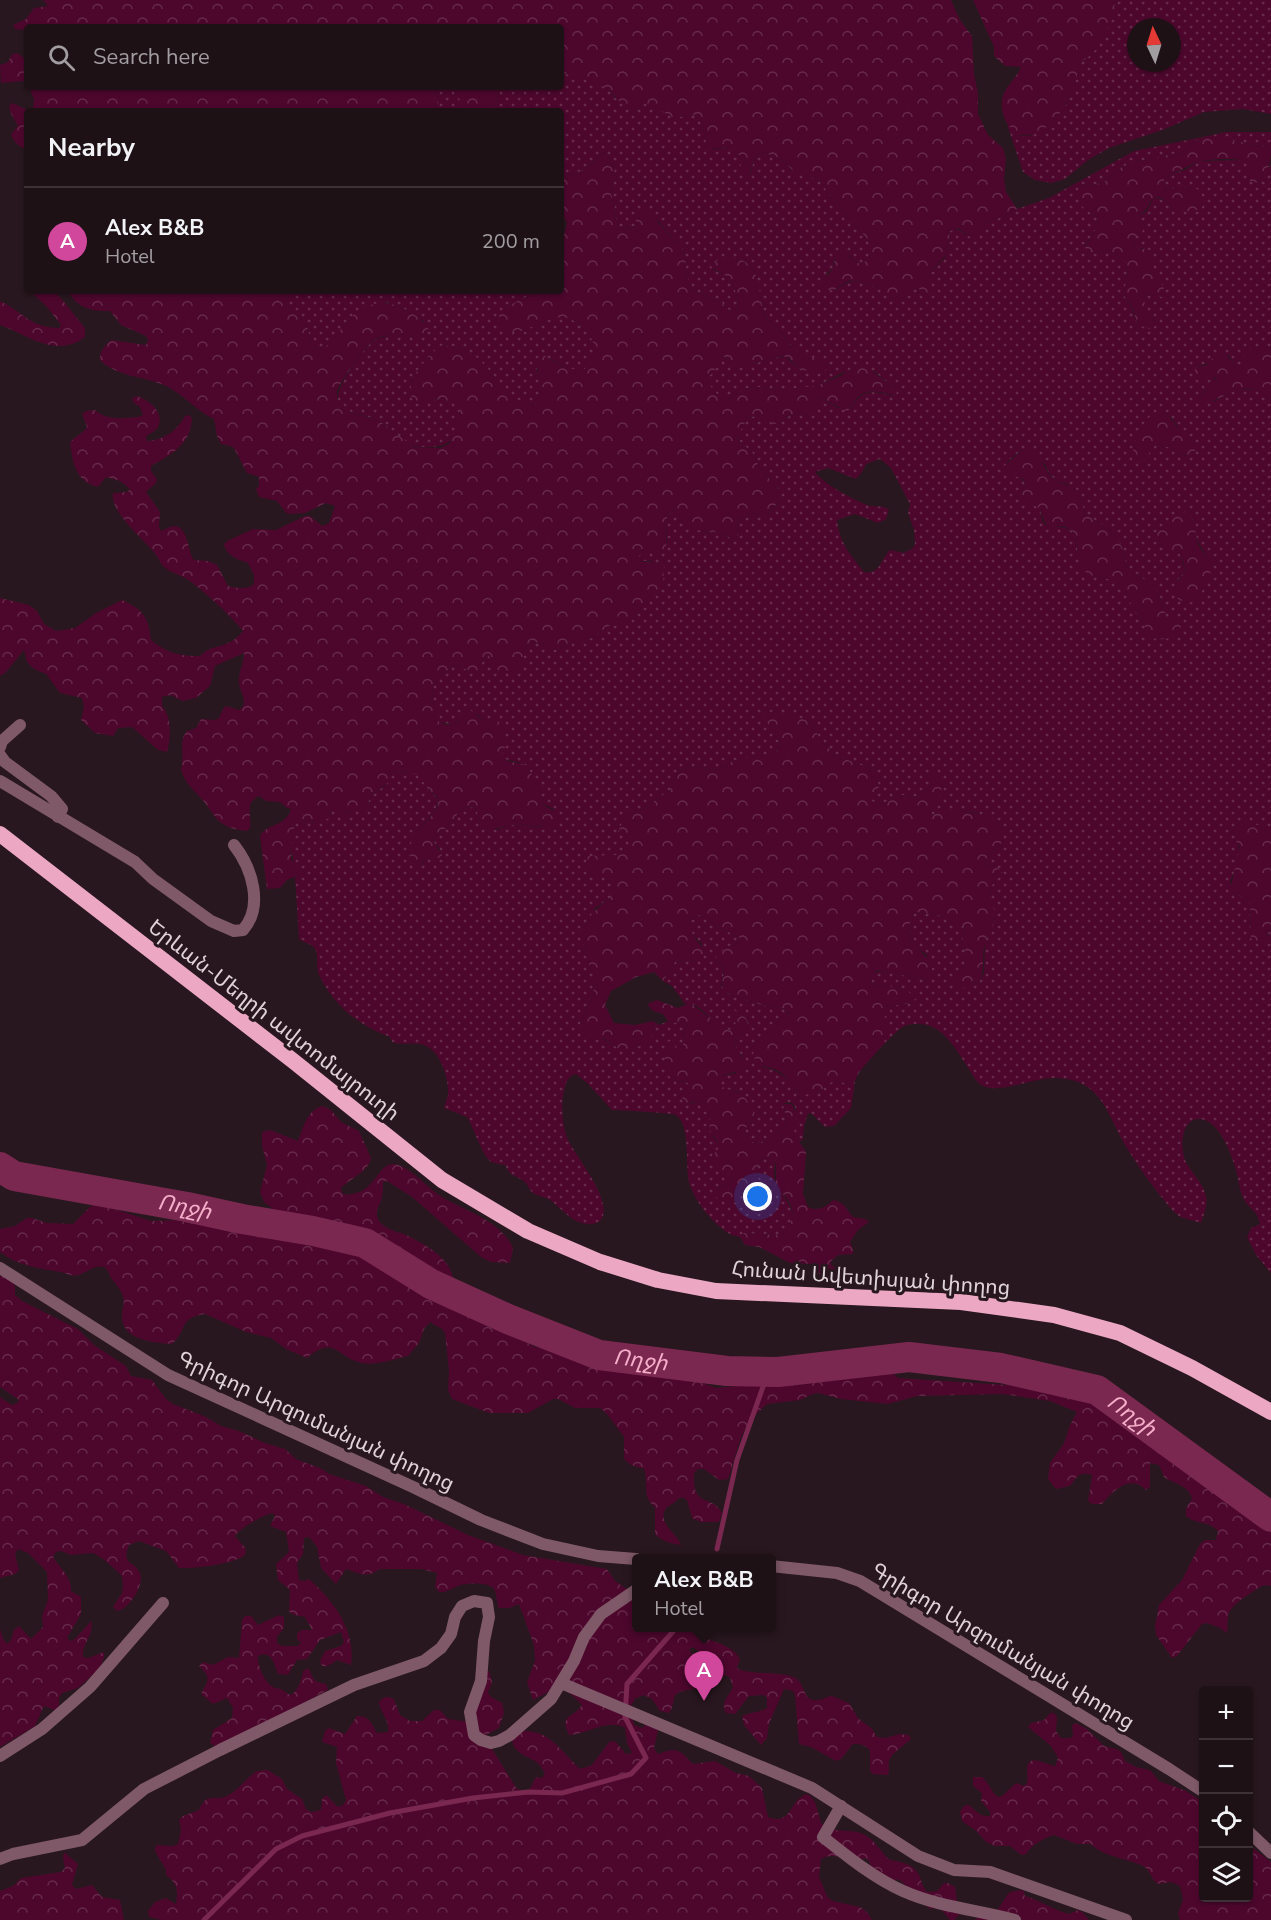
<!DOCTYPE html>
<meta charset="utf-8">
<style>
body{margin:0;font-family:"Nunito Sans","Noto Sans Armenian",sans-serif;background:#2b1f23;color:#f1f3f6}
.controls{position:absolute;right:18px;bottom:18px;display:grid;overflow:hidden;border-radius:6px;box-shadow:0 2px 4px #0004}
.controls button{width:54px;height:54px;display:grid;place-items:center;padding:0;border:0;border-bottom:2px solid #3c3135;background:#1e1116;color:#f1f3f6;font:30px sans-serif}
.compass{position:absolute;left:1127px;top:18px;width:54px;height:54px;border-radius:50%;background:#1e1116;box-shadow:0 2px 4px #0004;rotate:356deg}
.you{position:absolute;left:758px;top:1197px;width:21px;height:21px;margin:-15px;border:4px solid #fff;border-radius:50%;background:#1a73e8;box-shadow:0 0 0 9px #1a73e833}
.badge{display:grid;place-items:center;width:39px;height:39px;border-radius:50%;background:#fd8ebe;color:#fff;font-size:20px;font-weight:700}
.pin{position:absolute;translate:-50% -50px;filter:drop-shadow(0 2px 3px #0008)}
.pin::after{content:'';position:absolute;top:32px;width:21px;height:18px;background:inherit;clip-path:polygon(0 0,100% 0,50% 100%)}
.popup{position:absolute;left:632px;top:1554px;width:144px;height:78px;box-sizing:border-box;display:grid;place-content:center;border-radius:6px;background:#1e1116;filter:drop-shadow(0 2px 4px #0005);font-size:20px;white-space:nowrap;color:#a19da1}
.popup b{font-size:22px;color:#f1f3f6}
.popup::after{content:'';position:absolute;left:50%;top:100%;margin-left:-12px;border:12px solid transparent;border-top-color:#1e1116}
.list{margin:0;padding:0;list-style:none}
h2{display:flex;justify-content:space-between;align-items:center;height:78px;margin:0;padding:0 24px;font-size:26px}
h2 small{font-size:20px;font-weight:400;color:#a19da1}
.list li{display:grid;grid-template-columns:39px 1fr auto;gap:18px;align-items:center;box-sizing:border-box;height:108px;padding:0 24px;border-top:2px solid #3c3135}
.list b{display:block;font-size:22px;white-space:nowrap}
.list p{margin:0;font-size:20px;white-space:nowrap;color:#a19da1}
.list em{font-size:20px;font-style:normal;color:#a19da1}
.icon{flex:none;width:33px;height:33px;fill:none;stroke:currentColor;stroke-width:2;stroke-linecap:round;stroke-linejoin:round}
.map{position:relative;flex:none;width:1271px;height:1920px;overflow:hidden}
.search{position:absolute;background:#1e1116;box-shadow:0 2px 4px #0004;left:24px;top:24px;width:540px;height:66px;display:flex;align-items:center;gap:15px;box-sizing:border-box;padding:0 21px;border-radius:6px;color:#a19da1;font-size:22px}
.panel{position:absolute;background:#1e1116;box-shadow:0 2px 4px #0004;left:24px;top:108px;width:540px;height:186px;border-radius:6px}
.map>svg:first-child{display:block}
.grass{fill:url(#grass-dots);fill-rule:evenodd}
.forest{fill:url(#forest-crowns)}
.lines{fill:none;stroke-linecap:round;stroke-linejoin:round}
.stream{stroke:#7a2850;stroke-width:5}
.river{stroke:#7a2850;stroke-width:30}
.minor{stroke:#7f5968;stroke-width:12}
.tertiary{stroke:#7f5968;stroke-width:12}
.trunk{stroke:#eca7c2;stroke-width:16}
.labels{text-anchor:middle;dominant-baseline:central;stroke-width:6;stroke-linejoin:round;paint-order:stroke}
.street-label{font-size:21px;fill:#dfd3d7;stroke:#28171e}
.water-label{font-size:22px;font-style:italic;fill:#f6aeca;stroke:#28171e}
</style>
<div class="map">
<svg width="1271" height="1920" viewBox="0 0 1271 1920">
<defs>
<pattern id="grass-dots" width="8" height="8" patternUnits="userSpaceOnUse" patternTransform="scale(1.5)"><rect width="8" height="8" fill="#4d072d"/><path d="M2 2h.1M6 6h.1" fill="none" stroke="#662a4b" stroke-width="1.8" stroke-linecap="round"/></pattern>
<pattern id="forest-crowns" width="20" height="18" patternUnits="userSpaceOnUse" patternTransform="scale(1.5)"><rect width="20" height="18" fill="#4d072d"/><path d="M2 6a3 3 0 1 1 6 0M12 15a3 3 0 1 1 6 0" fill="none" stroke="#662a4b"/></pattern>
</defs>
<rect width="100%" height="100%" fill="#28171e"/>
<g class="grass">
<path d="M1116,0H1271V114L1243,109L1204,112L1165,129L1109,148L1088,160L1065,179L1051,183L1035,180L1023,172L1007,124L1022,136H1031L1066,105L1081,62C1101,50 1111,23 1116,0ZM1136,27H1172V63H1136Z"/>
<path d="M561,72C579,80 603,78 615,98L653,105L675,118L692,114L701,119L707,146L711,149C717,150 725,146 730,148C739,151 744,167 750,175L755,156L759,153L773,155L785,162L792,170L800,174L818,179L840,208L870,242V255L864,263L860,264L848,255L834,259L833,268L826,274L836,290C856,275 858,283 879,287C885,299 895,301 906,298L915,287L928,293L931,290V271L945,258L948,250L950,231C957,227 960,230 966,235L978,233L986,222L1009,215L1017,209L1049,198L1134,151L1227,132H1271V147L1256,146L1221,137H1206L1197,140L1182,152L1134,162L1120,168L1103,183L1082,186L1090,213L1098,217L1097,227L1085,246L1096,254L1109,249L1126,263L1128,276L1123,294L1131,306L1137,323L1155,321C1149,314 1141,306 1145,296L1149,294L1163,297L1161,283L1147,269L1143,248L1138,249L1134,246L1133,237L1137,234V216L1146,212L1153,199C1163,196 1167,202 1172,209L1193,187L1167,189L1164,180L1167,176L1187,169L1199,161L1245,160L1248,162V176L1250,181L1259,182L1271,164V349L1266,347L1241,371L1236,368L1229,355L1197,367L1217,381L1216,385L1203,392L1199,401H1215L1236,389L1259,390L1271,400V837L1261,826L1236,841C1244,854 1235,869 1230,882L1237,894L1250,902L1251,939L1267,937L1271,926V1273L1256,1255L1247,1237L1251,1228L1260,1224C1257,1210 1251,1211 1245,1201C1239,1192 1239,1180 1236,1170C1231,1154 1220,1121 1200,1119C1181,1118 1180,1147 1185,1160C1191,1173 1203,1182 1206,1196C1208,1205 1204,1214 1201,1223L1180,1217L1173,1211C1156,1191 1140,1170 1127,1148C1106,1114 1103,1078 1053,1078C1033,1078 998,1095 981,1085C975,1081 970,1070 965,1063C954,1046 941,1024 919,1024C912,1024 907,1024 901,1028C893,1034 886,1043 878,1050L887,1033L883,1016L885,1007L909,1003L903,988L876,985L871,982L872,974C883,968 891,973 902,975C913,977 917,976 927,980V955C923,952 917,949 914,945C909,935 907,918 916,912L936,914L963,926L965,931L961,945C972,959 963,965 954,979L969,984L979,982L984,973L985,943L995,919L991,901V887L999,869L985,863L986,859L1003,841C996,833 989,820 981,815C969,808 946,811 934,815L930,812L933,773L930,786L918,797L901,795L881,804L870,801L876,771L835,755L819,737L810,721L761,711L781,745L774,755L735,760L717,770L692,767L680,769L670,790L645,808L626,814L632,849L585,871L613,880L610,898L595,908L584,948L596,984L580,1025L618,1048L654,1033L653,1021L659,1025L668,1021L673,1023L682,1021L686,1023L682,1051H678L671,1078L688,1083L690,1104L700,1101L705,1103L710,1111L713,1137L719,1144V1170L732,1175L733,1180L730,1183L716,1189L742,1195L748,1182L756,1187H761C757,1177 755,1167 763,1158L773,1156L776,1160C775,1166 773,1174 775,1180C782,1201 811,1218 776,1235L744,1233L740,1237C731,1236 726,1232 720,1227C707,1216 693,1198 689,1182C685,1165 691,1126 676,1115C673,1113 619,1110 612,1110L588,1084L576,1074C569,1076 567,1080 565,1087C560,1102 562,1127 569,1142C578,1159 609,1196 603,1216C601,1221 598,1223 593,1224C573,1226 564,1210 550,1200C545,1197 538,1196 533,1193C529,1190 528,1185 525,1182C515,1174 511,1178 505,1165C501,1164 494,1164 490,1161C483,1156 473,1127 467,1117L444,1108C445,1104 447,1099 448,1095C449,1078 440,1047 420,1044C410,1042 404,1046 392,1042L390,1037C358,1025 334,1006 319,975C314,965 322,952 311,945C307,943 303,942 299,939L295,877L299,875C291,858 288,840 296,822L310,821L313,823L331,814V809L348,814L355,808L368,806L369,797L386,785L391,773L413,772L417,774L424,780L427,788L437,798L438,802L434,812L416,834L421,865L427,858H441L440,849L433,841L437,833L450,826L459,811L463,808L476,807L480,825L496,830L510,825L542,827L554,809L540,803L529,769L518,762L504,759L501,755L503,751L488,722L484,721L477,714L451,724L438,722L439,712L431,700L434,681L456,664L469,671L482,663L488,654L491,657L524,665V651L529,643L539,642L550,650L559,649L571,642H585L612,624L626,621L634,616L641,604L648,597L652,561H637V557L646,550L667,543C667,531 662,513 676,510L701,531L720,532L732,539L738,537L737,518L768,514L778,503L779,490L759,467L751,450L742,445L737,436L748,417L757,416L786,419L791,414L806,415L822,398L838,408L850,409C864,386 873,392 896,396L894,388L874,371L844,372L817,386L801,388L776,390L761,387L747,388L729,399C717,396 710,390 707,377L721,355C725,357 729,361 733,363C746,371 771,355 786,357C804,374 805,373 827,364C814,360 799,356 790,345C786,342 786,337 783,334C779,329 773,326 769,321C754,302 766,264 737,259L712,269C717,272 722,273 726,276C736,284 739,301 736,313H732L721,302L689,289L684,253L677,242L673,240L658,220L618,230C614,218 617,206 611,195C615,178 618,165 605,152C592,162 578,178 561,176V111H490L496,105L497,96L493,87H561ZM1170,415L1181,432L1197,449L1187,456L1178,454L1171,448L1156,444ZM1021,450L1045,464L1049,474L1057,481L1067,484L1081,498L1084,512L1087,515C1109,529 1123,536 1126,565C1134,574 1146,579 1154,588C1161,595 1163,607 1166,616L1149,636L1142,619L1134,611L1127,594L1115,579C1099,580 1081,575 1078,557C1076,548 1079,540 1074,533C1066,523 1048,530 1043,522C1041,519 1041,512 1040,508L1021,496L1025,483L1006,463ZM880,459L891,468L910,504L908,513L914,530L915,544L913,548L904,553L890,550C881,559 880,575 864,572C850,554 840,544 837,520L855,514L878,523L886,519L889,510C883,504 875,508 867,505C852,499 824,484 815,472L828,468L856,479L862,472L866,464ZM1193,519C1194,535 1199,547 1210,559L1176,582L1185,571L1180,553L1172,548Z"/>
<path d="M442,87H451L465,106L463,111H440C439,102 434,95 442,87Z"/>
<path d="M287,291H538L504,308L522,331C534,325 549,314 562,316C576,318 598,338 595,353C594,358 588,365 585,369H567L551,359L536,369C542,381 544,394 536,405C496,405 491,342 440,346L427,359L411,382L430,399L453,401L460,409C457,433 455,448 427,447C419,447 413,447 406,442C396,436 388,425 377,420C365,414 343,415 338,400C334,389 366,344 375,340C387,334 400,336 412,337L425,322L403,308L386,302L346,322L330,344L322,349L312,347L308,329L303,322L290,310L286,302Z"/>
<path d="M699,915L708,918L718,927L739,937L740,941L727,947L717,960C726,969 724,973 721,985L727,993L762,1005L782,1008L789,1014L783,1022L771,1030L762,1067C779,1070 787,1077 796,1091L818,1092L833,1081L846,1083L855,1081L851,1108L834,1126L825,1127L812,1114L808,1113L804,1126L803,1140L798,1142C797,1140 794,1135 794,1133C792,1125 804,1096 783,1104L786,1117L785,1127L777,1132L773,1140L755,1143L747,1140L744,1131L754,1115L738,1091L723,1089L721,1085V1076L736,1073L743,1056L736,1049L735,1040C741,1033 751,1027 746,1018L736,1024L732,1031C726,1028 719,1025 714,1021C705,1014 697,1002 685,1004L672,986L663,981L675,962L698,960L702,944C695,937 686,930 690,919Z"/>
</g>
<g class="forest">
<path d="M43,0H951L960,20L972,36L974,74L978,93V114L988,135L1003,148L1006,159L1004,178L1006,192L1017,209L1009,215L986,222L975,237H970L958,228L950,231L947,254L931,271V290L928,293L915,287L906,298C894,301 885,299 879,287C870,286 859,279 850,281C839,284 835,296 823,287C822,276 832,274 834,265C835,261 834,258 835,254L844,253L860,264L864,263L870,255V242L840,208L818,179L795,173L785,162L773,155L759,153L755,156L748,179L743,178L739,155L728,147L711,149L707,146L701,119L692,114L675,118C662,113 653,103 639,103L633,111C621,107 617,96 607,89C593,79 577,79 561,72V27L33,26L27,27L25,30L15,29L13,25L26,19L34,8L48,6Z"/>
<path d="M973,0H1116C1111,24 1102,50 1081,62C1079,71 1069,100 1065,106C1052,125 1029,149 1009,126C1003,119 1001,109 1002,99C1005,86 1016,79 1021,67L1005,66L994,56V47Z"/>
<polygon points="17,53 27,60 27,83 23,81 1,83 0,65 8,62 12,54"/>
<path d="M29,87H442C434,95 439,102 440,111H27V150C20,147 13,142 11,134L18,126L11,114L9,106L12,103C20,105 25,112 33,108L34,99Z"/>
<polygon points="451,87 493,87 497,96 496,105 490,111 463,111 464,106"/>
<path d="M1206,137H1221L1256,146L1271,147C1271,160 1269,178 1255,183L1250,181L1248,176V162C1241,157 1206,159 1197,162C1187,167 1177,172 1167,176L1164,180L1167,189L1193,187L1201,191L1203,205L1201,209C1193,210 1180,215 1173,209C1168,205 1162,193 1153,199C1146,205 1151,209 1137,216L1143,229L1142,233L1133,237L1134,246L1139,249H1148L1154,257L1153,262L1147,269L1161,283L1166,293L1163,297L1149,294L1145,296C1141,311 1155,314 1155,326L1151,329C1133,325 1138,321 1132,307C1129,302 1126,298 1123,294L1128,276L1126,263L1109,249L1096,254L1087,251L1085,247L1097,227L1098,217C1087,211 1074,204 1078,189L1082,186L1103,183L1120,168L1134,162L1182,152L1197,140Z"/>
<path d="M605,152C618,165 615,178 611,195C617,206 614,218 618,230L636,226V217L642,210L651,213L673,240L681,245L685,258L689,289L721,302L732,313H736C739,301 736,284 726,276C720,271 715,272 710,265C716,259 723,259 732,259C764,259 756,295 766,317C770,324 777,327 782,333C786,337 786,342 790,345C800,357 824,359 830,367C825,371 822,371 816,371C792,373 797,358 782,356L741,367C733,366 728,358 721,355L715,371L708,377C710,390 717,396 729,399L747,388L761,387L776,390L816,386L840,376L852,368L866,366L894,388L897,391L896,396C884,393 869,387 858,397C854,401 851,408 847,412L822,398L806,415L791,414L779,424H774L757,416L748,417L737,437L742,445L751,450L759,467L779,490L781,499L768,514L737,518L738,537L736,541L720,532L701,531L691,527L676,510C660,513 668,535 666,548C656,554 651,546 637,557V561L661,563L664,566L663,585L645,600L634,616L626,622L612,624L585,642H571L559,649L550,650L539,642L529,643L524,651V665L518,672H500L493,666L488,654L482,663L481,668C473,675 465,669 456,664L434,681L431,700L439,712V722L447,725L460,721L462,716L469,709L484,721H498L505,727V747L501,755L508,761L526,765L541,790L540,803C553,812 560,808 556,827L510,825L492,830L483,828L480,825L476,807L463,808L459,811L450,826L437,833L433,841L442,854L441,858H427L417,868L410,862C410,856 409,849 411,843C415,830 440,813 438,800C437,794 429,792 426,786C416,770 409,772 391,773L389,782L369,797L368,807L364,809L355,808C344,818 343,815 331,810L329,818L317,824L310,821L296,822L293,831L291,859L301,870L299,875L287,880L280,888L267,889L260,836C267,823 286,827 291,809L287,808L280,802L266,801L259,796C244,803 252,815 250,828L247,831C238,830 227,828 220,822C214,817 210,809 205,803C196,791 184,784 181,769C185,756 178,741 187,731L196,728L201,719L215,720L219,718L223,709L226,706L239,710L243,707C246,697 240,692 239,683C238,673 244,663 244,653L215,666L210,686L196,698L183,701L170,695L162,697V706C172,716 171,739 167,752L158,750L132,727L118,728L113,736L95,733L81,720L84,707L82,698L60,693L46,674L34,669L27,662L24,650L6,672L0,676V598L29,605L37,611L44,624L56,631L75,628L96,613L122,600C143,609 149,618 151,640C168,653 178,656 200,656C213,642 227,651 243,631C233,618 198,585 185,578C178,574 171,573 164,567C160,564 160,560 157,556C146,540 109,513 113,493L127,492L130,489L120,481L106,477L98,487C75,481 73,463 70,443C74,436 83,434 87,427L82,414L86,411L95,410C107,421 124,418 138,417L143,415L140,407L133,402L132,398L137,396C149,400 165,412 158,427C156,431 149,434 146,437L147,441C164,440 177,431 185,416L190,415L192,419C190,445 172,454 151,466V471L157,479L156,483L146,492L160,512L159,527L161,531C164,530 167,528 170,527C189,521 187,552 194,560L208,561L217,565L228,586C236,588 247,590 254,584V575L248,563C238,559 227,557 224,544L227,541L253,529L276,530L305,516H310L322,526L329,523L335,506L326,503L305,513L290,514L286,513L277,501L259,497L256,489L259,486V477L247,473L234,448L230,446L221,444L217,436L214,419C197,411 185,396 168,387C147,376 118,378 100,360C99,351 105,346 111,340L146,345L148,340L146,336L121,325L110,311C91,311 78,309 68,291H287L286,302L290,310L303,322L308,329L312,347L322,349C333,342 338,332 346,322C362,304 383,297 404,309C414,314 424,320 429,330C410,345 392,329 374,340C366,345 340,382 337,391C337,392 337,398 338,400L352,413L378,420L414,447L440,448L449,444L457,427L460,409C450,398 434,397 422,404L413,401C404,378 425,361 440,346C491,342 497,405 536,405C547,390 537,376 536,359L543,355L567,369H585C593,357 599,349 589,335C560,295 538,335 505,333L500,325L499,315L504,308L538,291H561V247L567,223L561,213V176C578,178 593,162 605,152Z"/>
<path d="M30,291H53L60,297L85,328V337C56,359 28,335 0,325V301C25,313 29,327 59,328L61,325L47,307Z"/>
<path d="M1266,347L1271,349V400C1242,376 1231,397 1201,405L1199,401C1201,392 1208,389 1216,385L1217,381L1214,377L1206,381L1196,380L1194,371L1197,367L1206,365L1220,351C1232,356 1231,364 1241,371L1245,352L1255,348Z"/>
<path d="M1163,409C1172,416 1174,426 1182,432C1189,438 1196,438 1197,449L1188,456L1178,454L1171,448L1156,444L1142,463L1132,460C1133,442 1143,414 1163,409Z"/>
<path d="M1026,448L1039,456L1049,475L1057,481L1076,489L1081,498L1084,512L1087,515C1110,530 1123,536 1126,565C1134,574 1146,579 1154,588C1161,595 1163,607 1166,616L1180,623L1181,628C1176,640 1159,642 1148,636L1142,619L1134,611L1127,594L1115,579C1100,579 1082,577 1078,559C1076,549 1080,540 1073,532C1057,516 1048,542 1040,508L1022,501L1021,496L1025,483L1023,479L1004,472L1003,467L1022,450Z"/>
<path d="M1187,511C1197,520 1194,537 1200,548C1203,552 1207,556 1211,559L1210,574L1197,602C1169,605 1171,588 1185,571C1181,540 1168,555 1155,541C1157,525 1174,517 1187,511Z"/>
<path d="M760,711L775,712L810,721L819,737L835,755L876,771L879,787L871,801L881,804L901,795L918,797L930,786L932,772L943,782L938,805L930,812L933,815C938,813 942,811 947,810C957,809 986,814 994,820C1001,825 1002,833 1003,841L986,859L985,863L999,869L1002,873C983,892 993,895 995,917C995,925 987,935 985,944C981,957 986,969 979,982L969,984L960,990L956,988L954,978C963,965 972,959 961,945L965,931L963,926L936,914L916,912C906,919 909,939 916,947C927,959 938,962 928,980C917,976 912,977 902,975C893,974 886,970 876,971L871,978V982L876,985L903,988L917,998L909,1003L885,1007C883,1019 888,1021 888,1030C886,1050 861,1063 855,1081L846,1083L833,1081C823,1089 808,1101 796,1090C790,1084 787,1077 780,1072C766,1064 764,1072 753,1056C755,1033 778,1031 789,1013L782,1008L762,1005L727,993C714,980 733,975 717,960L716,956L727,947L740,941L739,937L718,927L708,918L699,915L690,919C686,933 701,941 704,953L698,960L675,962L663,981L654,972L636,977L611,991L605,1005L614,1023L635,1025L653,1021L654,1033L645,1043L630,1051L618,1048L603,1038L585,1039L580,1025L596,984C583,943 569,928 610,898L612,881L585,871L587,856L617,855L631,849V842L618,832L626,814L645,808L670,790L680,769L692,767L717,770L735,760L775,754L781,745Z"/>
<polygon points="1247,822 1261,826 1271,837 1271,926 1265,940 1255,941 1251,939 1250,902 1237,894 1231,886 1240,847 1236,841 1234,829 1239,823"/>
<path d="M657,1000L678,1008L690,1003L716,1022L731,1031L736,1024L730,1016V1011L734,1010L746,1018L748,1026L735,1040C734,1052 747,1056 745,1069L721,1076V1085C725,1090 728,1089 735,1091C745,1094 751,1105 754,1115L744,1131L747,1140L755,1143L773,1140L777,1132L785,1127L786,1117L783,1104H792L797,1116L794,1134L806,1152L803,1194L808,1207C817,1212 827,1207 833,1200C845,1202 846,1209 853,1217L865,1219L869,1222L858,1230L850,1242L853,1249V1254L838,1255L831,1261V1265L839,1270L842,1276L828,1281L820,1275L811,1264L790,1263L759,1247L745,1245L740,1237L744,1233L776,1235C801,1223 795,1202 776,1188V1160L772,1156L763,1158C755,1167 757,1177 761,1188L748,1183L742,1195L736,1203L720,1200L712,1194C718,1186 727,1186 733,1180L732,1175L719,1170L709,1159L719,1148V1144L709,1129C712,1118 710,1112 705,1103L700,1101L685,1104L681,1095L688,1088V1083C683,1080 674,1081 670,1077C662,1071 665,1053 665,1044L669,1041L673,1042L677,1051H682L686,1023L682,1021L673,1023L668,1021L663,1014L653,1011L647,1004Z"/>
<path d="M323,1106L331,1110L341,1122L359,1131L371,1158C369,1171 350,1179 341,1188L342,1193C347,1195 349,1195 355,1193C375,1190 379,1163 393,1164C407,1164 427,1187 439,1195C463,1211 500,1219 513,1248L510,1263L491,1262L481,1257L412,1197L387,1181L383,1182C383,1187 383,1192 382,1197C381,1203 376,1208 377,1215C379,1229 397,1231 406,1235C425,1244 455,1260 453,1284C435,1286 418,1240 383,1257V1266L439,1298L508,1332L535,1347L566,1352L589,1364L646,1362L716,1388L739,1386L762,1379L782,1382L810,1376L835,1381L868,1367L884,1365L898,1378L1007,1385L1040,1384L1078,1391L1134,1424L1160,1442L1178,1450L1183,1454L1188,1470L1194,1477L1206,1481L1239,1502L1271,1514V1586L1264,1585C1255,1590 1233,1603 1229,1613C1227,1619 1228,1627 1227,1633L1220,1628L1207,1623L1202,1624L1177,1656L1172,1658L1156,1635L1155,1626L1159,1605L1182,1580L1200,1544L1205,1540H1216L1218,1531C1207,1520 1196,1525 1186,1516V1508L1192,1499C1189,1485 1174,1484 1164,1477L1159,1465L1150,1463V1487L1146,1490C1143,1488 1141,1485 1137,1484C1123,1480 1110,1495 1102,1504H1092L1088,1501L1092,1475C1079,1471 1077,1477 1070,1486L1056,1489L1048,1479L1050,1463L1064,1443L1070,1425L1077,1412L1050,1401L1003,1394L917,1396L888,1404L841,1399L818,1393L813,1394L800,1400L767,1404L750,1420L741,1437L728,1479L719,1480L704,1469H698L694,1473C692,1510 711,1493 722,1513L719,1522H701L692,1518L687,1500C681,1496 680,1497 675,1502C675,1502 668,1507 667,1507C655,1522 677,1533 681,1545C672,1544 661,1541 655,1534V1507C641,1496 649,1483 644,1469L631,1465L624,1459V1437L607,1414L600,1408H575L558,1399H553L528,1413H489L452,1399L448,1390L449,1371L445,1333L442,1329L430,1322L424,1329L419,1343L408,1356C395,1359 375,1366 362,1363C337,1358 335,1334 307,1358L286,1349L271,1338L246,1332L205,1314C178,1318 188,1330 172,1344C154,1343 120,1340 122,1315C122,1309 125,1305 123,1297C121,1289 116,1285 111,1278C109,1274 108,1269 104,1267C95,1264 86,1273 78,1275C71,1277 67,1273 60,1272C38,1268 18,1266 0,1252V1229L15,1226L27,1218H32L47,1223L73,1224L91,1206L96,1205L108,1207L151,1221L183,1220L220,1229L239,1224L257,1232L298,1238L327,1239L331,1236L333,1227L332,1222L281,1215L264,1202L260,1192L267,1165L262,1146V1132L270,1130L298,1141C303,1128 307,1109 323,1106Z"/>
<path d="M8,1275L15,1286V1295L22,1301L78,1329L94,1345L126,1366L131,1376L152,1380L166,1399L173,1404L204,1416L221,1426L239,1431L265,1443L285,1449L296,1459L322,1469L329,1474L366,1486L383,1497L404,1504L468,1535L523,1555L607,1569L615,1581L631,1592L636,1601V1628H696C701,1643 730,1640 740,1659L737,1668C746,1675 779,1671 793,1677C807,1682 801,1702 818,1700C823,1700 827,1696 832,1696L849,1703L858,1718L872,1729L877,1737L886,1738L899,1734L909,1735L911,1739C905,1745 892,1753 889,1760C888,1765 890,1769 888,1775L872,1774L870,1770V1750C865,1745 859,1743 853,1744L841,1759L836,1761L811,1747L799,1744L795,1695L793,1691L784,1689L769,1724L767,1738L761,1745L744,1725L742,1716C750,1712 758,1713 767,1708V1698L764,1695L749,1696L735,1714L726,1713C720,1702 729,1696 733,1687L730,1678L726,1675L713,1681L709,1659L693,1647L689,1649C697,1662 703,1674 696,1688C689,1691 676,1690 674,1698C673,1704 673,1708 669,1713L660,1711L652,1699L643,1695L635,1699L630,1707L634,1725L642,1728L648,1722L658,1730L654,1748L658,1754C678,1746 679,1750 693,1764L715,1761L736,1773L749,1776L762,1788L768,1817C793,1826 788,1800 807,1794C818,1799 817,1814 822,1824C835,1834 849,1828 863,1834C875,1839 880,1852 890,1860C900,1861 915,1865 919,1875C922,1882 922,1886 927,1892L937,1891L944,1883H948L955,1887L959,1915L954,1920H950L939,1907L930,1909L901,1881L897,1879L893,1882L872,1869L869,1861L865,1858C851,1864 835,1850 821,1859L819,1877L828,1898L833,1901L860,1907L867,1912L872,1920H161L149,1917L148,1911L155,1902L166,1898L176,1904C178,1890 178,1884 166,1875V1870L155,1851L156,1845L173,1846L178,1844L181,1830L179,1820L183,1816L199,1810C207,1791 214,1802 227,1796C239,1790 246,1778 257,1771L268,1770L282,1779L287,1789L302,1799L306,1809L311,1812L321,1810L322,1799L326,1795L338,1807L343,1805L346,1800L336,1763L337,1747L322,1742L325,1731L329,1728L345,1734L357,1716C369,1715 372,1724 377,1733L388,1732C390,1720 380,1713 379,1702C384,1696 387,1696 394,1699L400,1715L410,1721H422L434,1710H440L448,1719L470,1722L484,1674L489,1671L492,1682L488,1693L491,1697L502,1703L504,1713L499,1728L484,1736L517,1789L528,1792L536,1777L542,1778L545,1773C542,1769 539,1763 535,1761C524,1755 512,1752 512,1737L517,1731C549,1728 559,1749 580,1769L592,1765L609,1742L615,1741L626,1754L632,1753L627,1743L625,1728C608,1718 586,1735 569,1735C559,1715 572,1719 582,1705C560,1681 557,1688 533,1700L527,1682L535,1661L534,1645L519,1604L509,1608H499C496,1602 497,1594 494,1589C489,1582 469,1583 461,1585C453,1587 448,1593 439,1592L435,1587L437,1573L422,1569H382C379,1569 376,1571 373,1573C364,1577 355,1572 346,1569L336,1584L321,1568L317,1547L309,1537L304,1538L303,1554L297,1563L299,1580L304,1581L309,1579C333,1600 356,1630 351,1665L337,1660L328,1666H322L320,1661L325,1651L341,1646L344,1642L341,1632L320,1640L307,1659L297,1660L288,1675L278,1674C274,1664 272,1650 258,1656C258,1667 264,1681 273,1687C276,1689 280,1688 282,1690C285,1691 287,1694 291,1695C299,1689 301,1681 303,1671L308,1668C316,1681 310,1680 326,1684L328,1690L226,1744L215,1746L210,1743L213,1730L232,1718L233,1708L227,1698L213,1704L201,1694C207,1681 213,1679 199,1666L203,1662L213,1665L228,1657L239,1658L242,1620L245,1616H251L258,1625L279,1615L284,1617V1628L277,1637V1643L282,1646H298L301,1642L297,1640V1634L301,1630H312L305,1617L294,1615L289,1612L290,1590L278,1580L276,1564L289,1552L286,1532L270,1526L275,1516L273,1513C263,1515 240,1528 235,1536L246,1549L245,1555C234,1564 194,1569 179,1568L166,1551L139,1541L129,1545C121,1566 134,1560 140,1573C145,1585 129,1609 117,1611L113,1607L122,1593L123,1587L122,1576L118,1572L102,1558L93,1553L71,1555L61,1551L56,1552L53,1557C60,1568 72,1577 71,1591L81,1597V1614L67,1638L71,1641L76,1638L91,1621C95,1635 81,1644 83,1657L88,1658L104,1652V1657L100,1668L78,1688L62,1693L59,1698V1710H54L44,1706L35,1726L0,1747V1628L3,1639L7,1644L11,1640L14,1630L19,1626L31,1639L43,1627L42,1616L48,1600L47,1572L28,1553L18,1549L15,1554L19,1570L15,1574L0,1578V1397L12,1405L17,1403L19,1400L0,1387V1276Z"/>
<path d="M1050,1713H1054L1057,1717L1056,1731L1061,1738H1071L1073,1735L1072,1725L1076,1723L1087,1729L1104,1746L1117,1749L1121,1752L1125,1761L1136,1767L1150,1770L1159,1781L1186,1791L1203,1802L1204,1898H1248L1249,1845L1271,1862V1920H1180L1178,1913L1183,1900L1180,1886L1171,1882L1158,1884C1151,1880 1150,1869 1143,1866C1129,1859 1101,1856 1091,1844H1077L1054,1835C1043,1839 1032,1844 1026,1854L1021,1855L1010,1846H995L986,1842L976,1831L962,1821L960,1812C968,1797 971,1809 980,1814C983,1816 987,1816 990,1816V1812L981,1801L982,1793L973,1786V1777H982C990,1784 991,1792 998,1797L1002,1796L1016,1783L1024,1786L1027,1783C1028,1778 1027,1772 1027,1767C1030,1753 1046,1765 1055,1766L1058,1758L1051,1746L1028,1727L1031,1723L1044,1720Z"/>
<polygon points="64,1852 78,1864 72,1885 76,1889 92,1885 102,1897 120,1900 124,1920 0,1920 0,1891 13,1886 21,1878 61,1872 65,1868 63,1858"/>
<path d="M1020,1890L1024,1891L1025,1896C1040,1900 1053,1910 1069,1914L1078,1910L1083,1913L1089,1920H975L978,1917L991,1920L1007,1895L1010,1892Z"/>
</g>
<g class="lines">
<g class="stream">
<polyline points="717,1549 737,1460 764,1384 778,1372"/>
<polyline points="204,1920 276,1849 302,1836 390,1813 473,1798 528,1792 562,1793 631,1774 646,1758 625,1717 627,1684 676,1628"/>
</g>
<path class="river" id="s1" d="M0,1167L14,1176L187,1207L242,1219L313,1231L365,1243L431,1284L508,1319L599,1355L727,1371L778,1372L909,1357L1001,1368L1097,1390L1271,1517"/>
<g class="minor">
<polyline points="0,747 2,741 20,725"/>
<polyline points="0,755 5,762 51,796 62,809 58,817"/>
<path d="M0,781L135,862L153,879L211,921L234,931L243,930C264,906 252,868 234,845"/>
<polyline points="561,1683 812,1788 918,1856 954,1870 990,1872 1126,1920"/>
<polyline points="0,1756 42,1729 90,1687 163,1603"/>
<path d="M841,1806L823,1837C848,1857 874,1878 903,1891C939,1907 978,1910 1015,1920"/>
<polyline points="0,1859 13,1854 82,1840 144,1789 220,1750 354,1685 424,1661 441,1648 451,1634 455,1617 462,1606 474,1601 487,1603 489,1617 484,1641 481,1681 470,1712 474,1735 481,1740 491,1743 499,1741 510,1735 551,1699 574,1661 584,1637 601,1614 636,1590"/>
</g>
<g class="tertiary">
<polyline points="0,1268 168,1375 413,1487 481,1520 543,1544 598,1556 636,1559"/>
<polyline points="771,1566 837,1573 860,1581 1169,1769 1204,1792"/>
<polyline points="1248,1831 1271,1853"/>
</g>
<polyline class="trunk" points="0,834 292,1060 442,1180 528,1231 600,1262 658,1280 716,1291 961,1302 1054,1315 1120,1333 1192,1368 1271,1412"/>
</g>
<g class="labels">
<g class="street-label">
<text transform="translate(274 1020) rotate(38)">Երևան-Մեղրի ավտոմայրուղի</text>
<text transform="translate(871 1278) rotate(4)">Հունան Ավետիսյան փողոց</text>
<text transform="translate(316 1421) rotate(25)">Գրիգոր Արզումանյան փողոց</text>
<text transform="translate(1003 1646) rotate(31)">Գրիգոր Արզումանյան փողոց</text>
</g>
<g class="water-label">
<text stroke="none"><textPath href="#s1" startOffset="190">Ողջի</textPath></text>
<text stroke="none"><textPath href="#s1" startOffset="676">Ողջի</textPath></text>
<text stroke="none"><textPath href="#s1" startOffset="1180">Ողջի</textPath></text>
</g>
</g>
</svg>
<div class="controls">
<button>+</button>
<button>−</button>
<button><svg class="icon" aria-label="locate" viewBox="0 0 24 24"><circle cx="12" cy="12" r="6"/><path d="M12 2v4M12 18v4M2 12h4M18 12h4"/></svg></button>
<button><svg class="icon" aria-label="layers" viewBox="0 0 24 24"><path d="M12 4l9 5-9 5-9-5zM3 14l9 5 9-5"/></svg></button>
</div>
<svg class="compass" viewBox="-18 -18 36 36"><path d="M0-13l5 13h-10z" fill="#e53935"/><path d="M0 13l5-13h-10z" fill="#a19da1"/></svg>
<div class="you"></div>
<div class="pin badge" style="left:704px;top:1701px;background:#d1479c">A</div>
<div class="popup"><b>Alex B&amp;B</b>Hotel</div>
<div class="search"><svg class="icon" aria-label="search" viewBox="0 0 24 24"><circle cx="10" cy="10" r="6"/><path d="M15 15l6 6"/></svg>Search here</div>
<section class="panel">
<h2>Nearby<small></small></h2>
<ul class="list">
<li><span class="badge" style="background:#d1479c">A</span><div><b>Alex B&amp;B</b><p>Hotel</p></div><em>200 m</em></li>
</ul>
</section>
</div>
